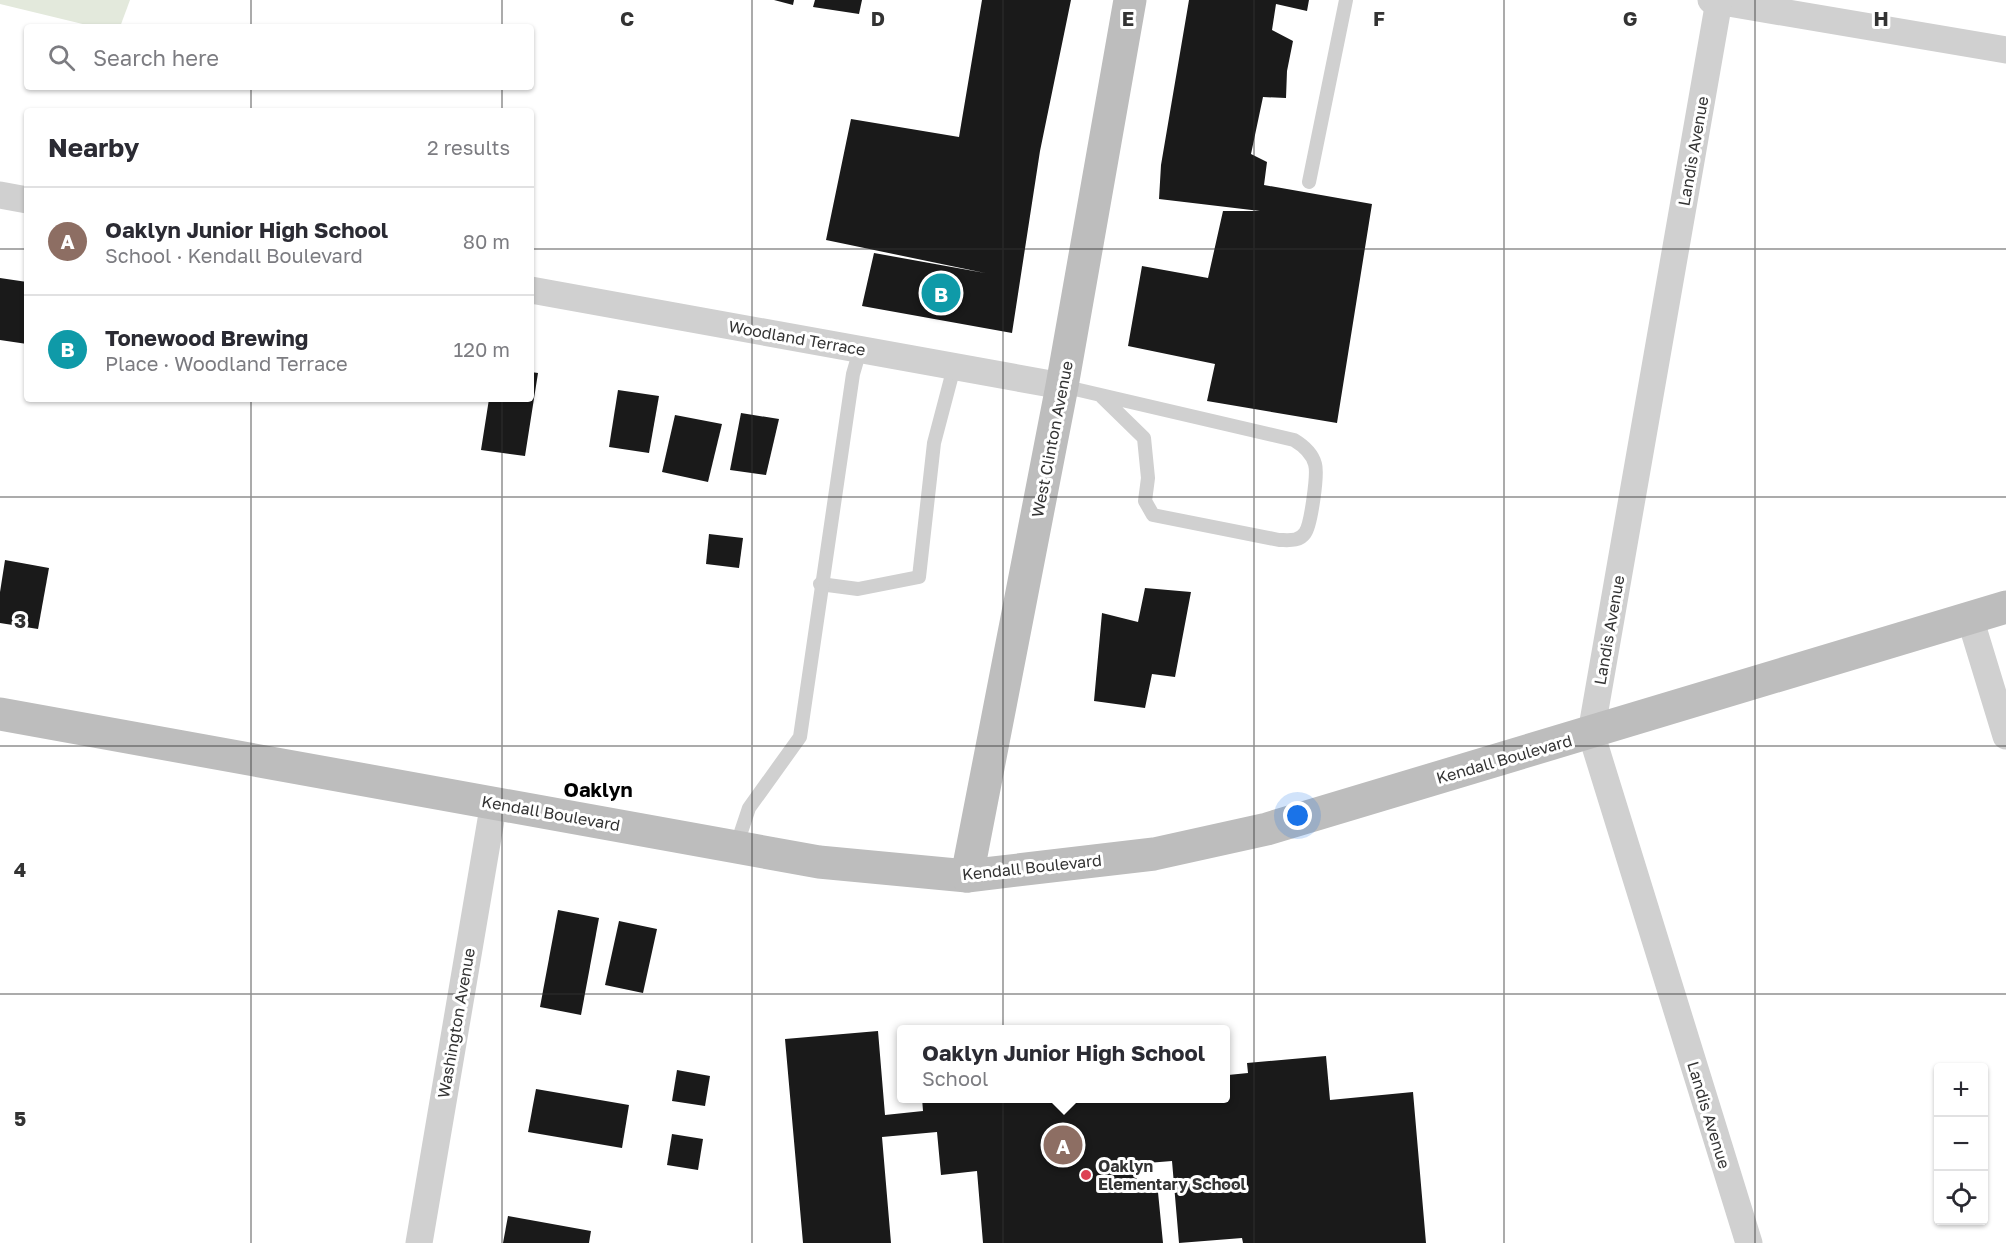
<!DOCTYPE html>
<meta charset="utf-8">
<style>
body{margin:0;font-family:"Golos Text",sans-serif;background:#f2f2f3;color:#2b2b33}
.controls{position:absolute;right:18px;bottom:18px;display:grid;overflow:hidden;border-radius:6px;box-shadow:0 2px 4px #0004}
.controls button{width:54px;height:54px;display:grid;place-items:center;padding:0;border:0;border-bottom:2px solid #e1e1e2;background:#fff;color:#2b2b33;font:30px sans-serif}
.you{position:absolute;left:1298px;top:816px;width:21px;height:21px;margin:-15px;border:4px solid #fff;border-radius:50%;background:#1a73e8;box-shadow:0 0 0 9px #1a73e833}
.badge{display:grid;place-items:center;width:39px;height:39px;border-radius:50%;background:#0f766e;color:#fff;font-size:20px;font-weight:700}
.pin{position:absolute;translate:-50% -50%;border:3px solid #fff;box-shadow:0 2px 6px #0006}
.popup{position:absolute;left:897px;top:1025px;width:333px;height:78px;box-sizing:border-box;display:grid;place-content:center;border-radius:6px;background:#fff;filter:drop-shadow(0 2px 4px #0005);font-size:20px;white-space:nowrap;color:#7c7c81}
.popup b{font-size:22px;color:#2b2b33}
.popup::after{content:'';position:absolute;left:50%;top:100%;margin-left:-12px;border:12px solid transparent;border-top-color:#fff}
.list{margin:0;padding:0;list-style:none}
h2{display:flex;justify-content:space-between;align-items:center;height:78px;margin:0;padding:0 24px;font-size:26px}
h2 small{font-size:20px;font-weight:400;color:#7c7c81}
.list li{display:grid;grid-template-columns:39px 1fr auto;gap:18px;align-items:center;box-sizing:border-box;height:108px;padding:0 24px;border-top:2px solid #e1e1e2}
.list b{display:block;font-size:22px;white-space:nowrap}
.list p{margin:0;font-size:20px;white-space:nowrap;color:#7c7c81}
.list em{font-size:20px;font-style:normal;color:#7c7c81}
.icon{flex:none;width:33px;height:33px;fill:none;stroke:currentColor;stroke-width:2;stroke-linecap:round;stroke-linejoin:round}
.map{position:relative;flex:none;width:2006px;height:1243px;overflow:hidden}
.search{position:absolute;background:#fff;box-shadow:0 2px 4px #0004;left:24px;top:24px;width:510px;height:66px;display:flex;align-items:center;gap:15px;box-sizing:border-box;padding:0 21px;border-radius:6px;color:#7c7c81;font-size:22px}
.panel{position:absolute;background:#fff;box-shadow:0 2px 4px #0004;left:24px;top:108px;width:510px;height:294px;border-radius:6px}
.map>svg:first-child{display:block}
.green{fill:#e3e9dc}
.building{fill:#1a1a1a}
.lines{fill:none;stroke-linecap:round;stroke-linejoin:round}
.lane{stroke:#d0d0d0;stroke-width:14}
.street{stroke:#d0d0d0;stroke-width:27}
.secondary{stroke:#bdbdbd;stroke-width:33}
.grid{fill:none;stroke:#333;stroke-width:1.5;stroke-opacity:0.55}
.poi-dot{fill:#dd4154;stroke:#fff;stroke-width:2}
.labels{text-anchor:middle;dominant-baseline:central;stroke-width:6;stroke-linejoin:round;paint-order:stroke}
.street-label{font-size:16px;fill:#333;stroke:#fff}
.poi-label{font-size:16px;font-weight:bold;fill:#333;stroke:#fff;text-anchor:start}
.quarter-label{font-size:20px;font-weight:bold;fill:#000;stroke:#fff}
.grid-label{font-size:20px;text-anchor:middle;font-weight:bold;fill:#333;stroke:#fff;stroke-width:6;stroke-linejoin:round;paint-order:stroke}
</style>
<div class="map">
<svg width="2006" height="1243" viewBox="0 0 2006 1243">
<rect width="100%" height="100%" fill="#fff"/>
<polygon class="green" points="0,0 130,0 120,27 95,27 0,4"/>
<g class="building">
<polygon points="774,0 794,0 793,5"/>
<polygon points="815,0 862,0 859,14 813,7"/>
<polygon points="982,0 1071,0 1040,151 1012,333 862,306 874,253 985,273 826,240 851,119 959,137"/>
<polygon points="1189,0 1309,0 1307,11 1276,4 1272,30 1293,41 1287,71 1286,98 1263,97 1251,154 1267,162 1264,185 1372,204 1337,423 1207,401 1215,364 1128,346 1142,266 1208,278 1223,211 1260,211 1159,199 1161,165"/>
<polygon points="0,278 27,282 27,344 0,340"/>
<polygon points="531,372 538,373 525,456 481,450 489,399 531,399"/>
<polygon points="618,390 659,396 649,453 609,447"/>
<polygon points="741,413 779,419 766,475 730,470"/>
<polygon points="675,415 722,424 708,482 662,472"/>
<polygon points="709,534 743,538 739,568 706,564"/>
<polygon points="5,560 49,568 38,629 0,623 0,592"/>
<polygon points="1145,588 1191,592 1175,677 1152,674 1145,708 1094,701 1102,613 1138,622"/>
<polygon points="558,910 599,918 581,1015 540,1007"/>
<polygon points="619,921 657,929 643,993 605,985"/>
<polygon points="878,1031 885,1115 923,1111 922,1098 1225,1098 1225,1056 1228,1075 1248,1073 1247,1063 1326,1056 1330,1100 1413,1092 1426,1243 1243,1243 1242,1238 1179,1243 1172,1161 1135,1164 1137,1184 1157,1182 1163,1243 983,1243 977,1171 941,1175 937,1132 882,1137 891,1243 803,1243 785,1039"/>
<polygon points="677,1070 710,1076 705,1106 672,1101"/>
<polygon points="536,1089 629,1105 622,1148 528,1132"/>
<polygon points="672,1134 703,1139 698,1170 667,1165"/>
<polygon points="508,1216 591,1231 589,1243 503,1243"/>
</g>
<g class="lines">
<g class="lane">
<polyline points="1309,182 1346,0"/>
<path d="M1062,386L1294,440C1304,446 1312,453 1315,464C1318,474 1311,525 1305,533C1299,542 1288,540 1279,540L1153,515L1145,501L1148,478L1144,438L1102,397"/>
<polyline points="820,584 858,589 919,577 934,443 954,367"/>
<polyline points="736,847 749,808 800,737 853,374 860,350"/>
</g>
<g class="street">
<polyline points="1711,0 2006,50"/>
<polyline points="1719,1 1591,733 1749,1243"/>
<polyline points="0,195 27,200"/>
<polyline points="531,290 1062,386"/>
<polyline points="1970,618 2006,736"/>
<polyline points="419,1243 494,802"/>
</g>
<g class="secondary">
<polyline points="0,714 819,862 967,876 1154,854 1267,829 2006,607"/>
<polyline points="967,876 1062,386 1130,0"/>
</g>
</g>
<path class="grid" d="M251,0V27M502,0V27M752,0V1243M1003,0V1243M1254,0V1243M1504,0V1243M1755,0V1243M251,87V111M502,87V111M0,249H27M531,249H2006M251,399V1243M502,399V1243M0,497H2006M0,746H2006M0,994H2006"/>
<circle class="poi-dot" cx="1086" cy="1175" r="6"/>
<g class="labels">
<g class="street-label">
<text transform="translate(1693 151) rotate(-80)">Landis Avenue</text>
<text transform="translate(797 338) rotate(10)">Woodland Terrace</text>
<text transform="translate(1052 439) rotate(-79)">West Clinton Avenue</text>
<text transform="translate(1609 630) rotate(-80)">Landis Avenue</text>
<text transform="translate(1504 759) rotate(-16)">Kendall Boulevard</text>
<text transform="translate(551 813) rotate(10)">Kendall Boulevard</text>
<text transform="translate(1032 867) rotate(-6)">Kendall Boulevard</text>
<text transform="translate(456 1023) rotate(-80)">Washington Avenue</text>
<text transform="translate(1709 1115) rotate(73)">Landis Avenue</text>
</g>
<g class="poi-label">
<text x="1098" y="1166">Oaklyn<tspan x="1098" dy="18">Elementary School</tspan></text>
</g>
<g class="quarter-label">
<text x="598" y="789">Oaklyn</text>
</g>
</g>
<g class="grid-label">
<text x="627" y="26">C</text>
<text x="878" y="26">D</text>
<text x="1128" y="26">E</text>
<text x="1379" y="26">F</text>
<text x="1630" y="26">G</text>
<text x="1881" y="26">H</text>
<text x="20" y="628">3</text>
<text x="20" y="877">4</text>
<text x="20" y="1126">5</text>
</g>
</svg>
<div class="controls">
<button>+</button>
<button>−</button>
<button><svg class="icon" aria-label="locate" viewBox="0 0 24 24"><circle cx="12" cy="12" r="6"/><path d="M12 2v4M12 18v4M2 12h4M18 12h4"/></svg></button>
</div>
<div class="you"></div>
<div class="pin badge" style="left:1063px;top:1145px;background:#8d6e63">A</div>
<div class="popup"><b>Oaklyn Junior High School</b>School</div>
<div class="pin badge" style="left:941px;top:293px;background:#0f9aa8">B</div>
<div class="search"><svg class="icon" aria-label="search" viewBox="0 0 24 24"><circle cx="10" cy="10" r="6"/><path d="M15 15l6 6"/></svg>Search here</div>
<section class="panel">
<h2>Nearby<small>2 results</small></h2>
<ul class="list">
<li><span class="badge" style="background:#8d6e63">A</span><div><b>Oaklyn Junior High School</b><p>School · Kendall Boulevard</p></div><em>80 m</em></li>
<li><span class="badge" style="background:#0f9aa8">B</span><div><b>Tonewood Brewing</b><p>Place · Woodland Terrace</p></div><em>120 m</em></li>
</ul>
</section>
</div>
